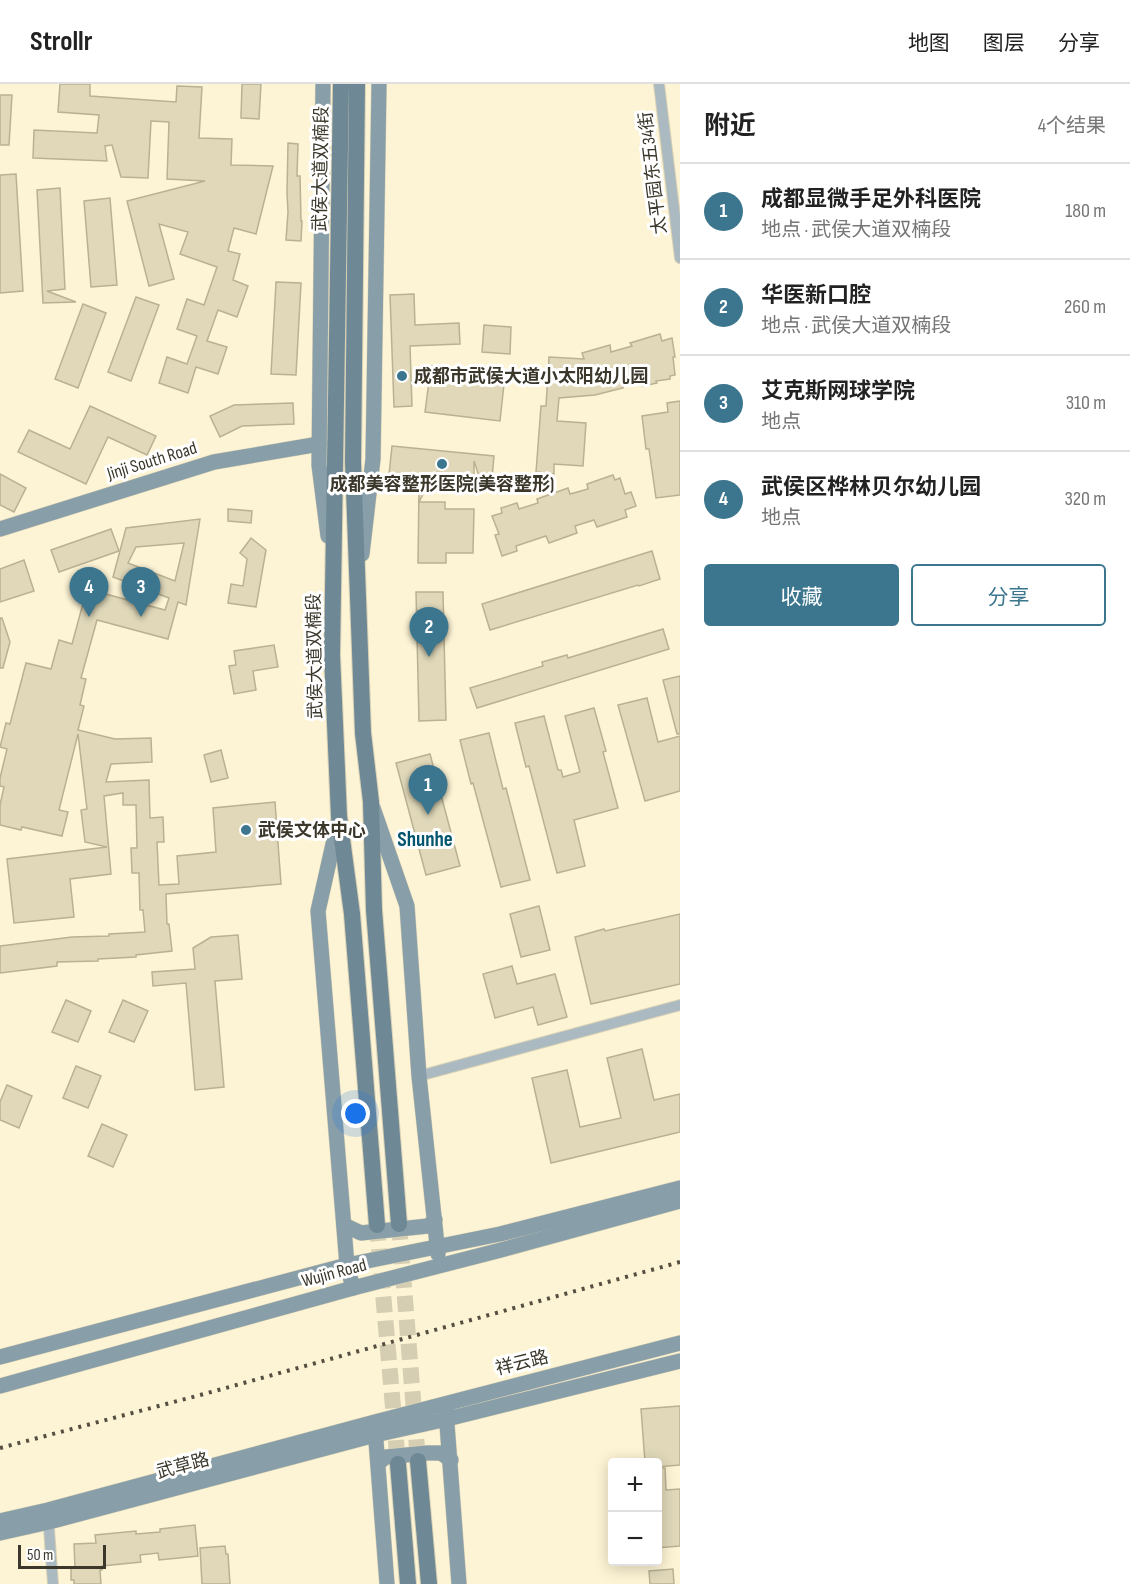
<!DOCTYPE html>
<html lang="zh">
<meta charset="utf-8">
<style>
body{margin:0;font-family:"Sofia Sans Condensed","Noto Sans SC",sans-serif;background:#f2f2f2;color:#222}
.controls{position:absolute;right:18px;bottom:18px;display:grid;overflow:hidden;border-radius:6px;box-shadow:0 3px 15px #0003}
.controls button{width:54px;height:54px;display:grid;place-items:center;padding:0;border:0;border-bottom:2px solid #e0e0e0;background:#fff;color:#222;font:30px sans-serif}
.scale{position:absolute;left:18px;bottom:15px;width:88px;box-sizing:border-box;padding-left:6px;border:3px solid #3b372b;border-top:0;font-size:16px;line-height:21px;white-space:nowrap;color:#3b372b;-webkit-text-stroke:4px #fff;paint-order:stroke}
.you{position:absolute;left:356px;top:1030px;width:21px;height:21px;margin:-15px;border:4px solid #fff;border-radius:50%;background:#1a73e8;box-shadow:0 0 0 9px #1a73e833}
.badge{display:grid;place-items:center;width:39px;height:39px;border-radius:50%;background:#3b768e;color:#fff;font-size:20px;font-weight:700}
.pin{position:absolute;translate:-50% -50px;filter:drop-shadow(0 2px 3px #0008)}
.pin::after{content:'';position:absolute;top:32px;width:21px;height:18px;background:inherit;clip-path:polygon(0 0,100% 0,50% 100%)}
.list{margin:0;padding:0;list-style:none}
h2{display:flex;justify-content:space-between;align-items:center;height:78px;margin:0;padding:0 24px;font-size:26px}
h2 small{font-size:20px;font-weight:400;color:#767676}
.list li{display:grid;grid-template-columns:39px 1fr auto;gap:18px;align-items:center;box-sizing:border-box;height:96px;padding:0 24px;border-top:2px solid #e0e0e0}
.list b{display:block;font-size:22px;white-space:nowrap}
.list p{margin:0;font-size:20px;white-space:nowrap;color:#767676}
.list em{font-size:20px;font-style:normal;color:#767676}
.actions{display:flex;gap:12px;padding:18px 24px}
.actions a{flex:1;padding:14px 0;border:2px solid #3b768e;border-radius:6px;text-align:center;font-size:21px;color:#3b768e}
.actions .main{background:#3b768e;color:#fff}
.map{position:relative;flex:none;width:680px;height:1500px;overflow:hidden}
header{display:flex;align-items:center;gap:36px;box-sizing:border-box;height:84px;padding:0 30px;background:#fff;border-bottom:2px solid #e0e0e0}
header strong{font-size:28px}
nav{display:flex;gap:33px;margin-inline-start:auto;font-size:21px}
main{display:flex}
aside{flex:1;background:#fff}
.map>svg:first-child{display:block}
.building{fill:#e0d8b9;stroke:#b9b193;stroke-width:1.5;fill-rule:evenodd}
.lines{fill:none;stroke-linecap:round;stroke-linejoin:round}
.primary-tunnel{stroke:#d6ceb3;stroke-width:16;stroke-dasharray:16 8;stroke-linecap:butt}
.street-casing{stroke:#dad2b6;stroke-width:12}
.secondary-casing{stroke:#dad2b6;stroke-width:16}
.primary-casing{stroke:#dad2b6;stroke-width:18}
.street{stroke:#abbac1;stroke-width:10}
.secondary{stroke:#889ea8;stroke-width:15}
.primary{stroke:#6e8995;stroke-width:16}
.rail{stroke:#544f41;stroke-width:4;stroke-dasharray:3 6;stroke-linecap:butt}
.poi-dot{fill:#3b768e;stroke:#fff;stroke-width:2}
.labels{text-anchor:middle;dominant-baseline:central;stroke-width:6;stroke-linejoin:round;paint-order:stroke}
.street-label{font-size:18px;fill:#3b372b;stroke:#fff}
.poi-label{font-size:18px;font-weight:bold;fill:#3b372b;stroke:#fff;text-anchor:start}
.quarter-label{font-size:21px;font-weight:bold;fill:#00546d;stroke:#fff}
</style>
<header>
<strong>Strollr</strong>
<nav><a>地图</a><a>图层</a><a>分享</a></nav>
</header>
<main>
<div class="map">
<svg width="680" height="1500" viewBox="0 0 680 1500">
<rect width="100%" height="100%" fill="#fdf4d5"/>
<g class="building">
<polygon points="60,0 90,0 90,12 176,18 177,2 202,3 199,54 232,55 231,81 273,82 256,150 234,144 228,167 240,170 233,196 248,202 237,233 218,226 207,257 227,263 218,290 196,283 188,309 159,299 167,273 187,280 197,252 177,245 187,215 204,221 217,183 180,170 188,148 159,140 174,195 149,202 127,117 205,97 167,95 169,38 151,37 148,94 121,93 112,61 105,62 107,77 33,74 34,46 97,49 99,31 58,28"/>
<polygon points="242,0 261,0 259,35 241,34"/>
<polygon points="0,11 12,11 9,61 0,61"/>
<polygon points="288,59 298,60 297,92 300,92 301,137 302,137 301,157 286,156 288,128 287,109"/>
<polygon points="16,90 23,207 0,209 0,91"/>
<polygon points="60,104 65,205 47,207 76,218 43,219 37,106"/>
<polygon points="110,114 117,201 91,203 84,117"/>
<polygon points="276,198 301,199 296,291 271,290"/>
<polygon points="414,210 415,241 459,239 460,260 410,262 412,322 394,323 390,211"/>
<polygon points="136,213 159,221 131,297 108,288"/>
<polygon points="83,220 106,229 78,304 55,295"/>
<polygon points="484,241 511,243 510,270 482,268"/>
<polygon points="660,250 662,257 672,254 675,273 673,273 675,291 670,292 670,295 656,297 657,299 643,302 642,298 623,302 623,304 595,311 559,314 557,337 586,339 583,382 554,380 554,390 536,388 541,322 546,322 549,273 584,275 582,269 610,261 611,268 632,262 630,259"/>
<polygon points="431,282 505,291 500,337 425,328"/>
<polygon points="680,317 680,411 656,414 649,365 646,365 642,332 668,328 667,319"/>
<polygon points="293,319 294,340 242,342 220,353 210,332 234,321"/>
<polygon points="90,322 156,352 147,371 108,353 86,400 18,368 29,346 70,365"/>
<polygon points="392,362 494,372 492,394 479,392 474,377 474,392 435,388 419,418 445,418 445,425 474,425 473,469 446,469 446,479 418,479 419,403 388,400"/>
<polygon points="0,390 26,404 14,428 0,421"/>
<polygon points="613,391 615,396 620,394 625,410 631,408 636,422 625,426 627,433 597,443 594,436 575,442 577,449 549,459 546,452 516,462 517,467 502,472 495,451 499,450 492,432 502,429 501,424 517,419 519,425 538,419 537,415 568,404 570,410 588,405 587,400"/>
<polygon points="228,425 252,427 251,439 228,437"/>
<path d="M200,435L186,521L178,518L168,555L97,536L81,594L86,595L80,621L84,622L78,646L115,655L151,654L152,678L111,680L106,698L149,696L150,734L163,733L164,758H157L159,801L179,800L177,772L216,768L213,724L275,718L281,800L166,810L167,840H169L172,867L136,871V873L98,875V877L57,878V882L0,889V862L72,853L109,852V850L145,848L143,826H140L139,789H132L131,764H137L136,721H123V709L104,712L111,790L70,795L74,833L14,839L7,775L107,763L85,758L81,726L87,725L78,650L59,726L68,728L62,752L22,743L21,746L0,741V721L4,703L0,702V694L7,665L0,663L6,639L10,640L26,579L51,585L59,556L72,560L87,505L165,526L169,514L113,493L126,444ZM184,459L175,497L128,479L136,463Z"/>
<polygon points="111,445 119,467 59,488 51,466"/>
<polygon points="251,454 266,466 256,523 228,519 231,500 243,502 247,475 240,469"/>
<polygon points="652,467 660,495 639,502 638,501 490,546 482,520"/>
<polygon points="24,476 34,507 0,518 0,485"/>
<polygon points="416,508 443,508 446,636 419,637"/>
<polygon points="0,534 2,534 10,558 3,584 0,584"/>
<polygon points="663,545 669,565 477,624 470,604 543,582 542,578 567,571 568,574"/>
<polygon points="274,561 278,583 253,587 256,606 234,610 229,582 236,581 234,567"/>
<polygon points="680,592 680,650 677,650 663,596"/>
<polygon points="647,614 658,658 680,652 680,707 645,717 618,621"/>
<polygon points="594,624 606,667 603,668 618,724 574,736 585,782 557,789 529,682 526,683 515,639 544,632 558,686 561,686 563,693 580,688 565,632"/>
<polygon points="489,649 503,705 506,704 530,796 501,803 473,699 471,700 460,656"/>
<polygon points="221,666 228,694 211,698 204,671"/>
<polygon points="430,670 460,782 426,791 396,679"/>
<polygon points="539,822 550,866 521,873 510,830"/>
<polygon points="680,830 680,900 591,920 575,853 604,845 605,847"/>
<polygon points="238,851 242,895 215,897 224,1003 195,1006 186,899 153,902 152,888 195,885 193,864 211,853"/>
<polygon points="512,882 517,900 555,890 567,933 538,941 533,923 495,934 483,890"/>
<polygon points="66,916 91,927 78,958 52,948"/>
<polygon points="123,916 148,927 134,958 109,948"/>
<polygon points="642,965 654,1016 680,1010 680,1048 551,1079 532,994 567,986 580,1043 621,1034 607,974"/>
<polygon points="76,982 101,992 88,1024 63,1014"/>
<polygon points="7,1001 32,1012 19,1044 0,1036 0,1018"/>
<polygon points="102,1040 127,1051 113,1083 88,1072"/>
<polygon points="680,1322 680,1381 657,1383 657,1378 645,1378 641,1325"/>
<polygon points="657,1384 665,1384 666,1406 680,1405 680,1462 657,1464"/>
<polygon points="195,1441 198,1472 159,1476 158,1469 140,1471 141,1478 102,1482 102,1486 100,1486 101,1500 74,1500 74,1496 71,1496 71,1484 75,1484 74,1460 96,1459 95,1451 136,1447 136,1450 160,1448 160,1445"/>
<polygon points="225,1462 226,1470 228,1470 230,1500 202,1500 200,1464"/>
<polygon points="673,1485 674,1500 650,1500 649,1487"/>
</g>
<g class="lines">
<g class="primary-tunnel">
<polyline points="399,1140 418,1377"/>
<polyline points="377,1141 398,1380"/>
</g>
<g class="street-casing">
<g id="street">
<polyline points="659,0 680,174"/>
<polyline points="419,992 680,921"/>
<polyline points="48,1431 53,1500"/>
</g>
</g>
<g class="secondary-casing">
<g id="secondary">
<polyline points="323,0 319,381 328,452"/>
<polyline points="0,445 214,378 319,360"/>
<polyline points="362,470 373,375 379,0"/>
<polyline points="373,724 407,822 419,992 438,1170"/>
<polyline points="338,738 318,827 347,1181 353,1204"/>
<polyline points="344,1141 361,1149 428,1142 435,1136"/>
<polyline points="0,1273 347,1181 500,1150 680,1104"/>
<polyline points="0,1302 353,1204 501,1166 680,1117"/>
<polyline points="446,1327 459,1500"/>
<polyline points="375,1344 387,1500"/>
<polyline points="378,1379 386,1373 427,1369 441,1369 451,1376"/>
<polyline points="0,1437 48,1426 375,1338 680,1259"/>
<polyline points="0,1449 49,1438 375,1351 447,1335 680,1277"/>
</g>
</g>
<g class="primary-casing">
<g id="primary">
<polyline points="341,0 332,571 339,732 352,830 377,1141"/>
<polyline points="357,0 353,378 363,649 371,718 374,826 399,1140"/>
<polyline points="418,1377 429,1500"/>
<polyline points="398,1380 408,1500"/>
</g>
</g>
<use href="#street" class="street"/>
<use href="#secondary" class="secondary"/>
<use href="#primary" class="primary"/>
<polyline class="rail" points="0,1364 204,1310 680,1178"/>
</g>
<g class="poi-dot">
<circle cx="402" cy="292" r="6"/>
<circle cx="442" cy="380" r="6"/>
<circle cx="246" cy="746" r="6"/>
</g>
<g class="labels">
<g class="street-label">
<text transform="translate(321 85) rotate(-89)">武侯大道双楠段</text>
<text transform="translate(653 89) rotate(-97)">太平园东五34街</text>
<text transform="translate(152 377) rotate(-17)">Jinji South Road</text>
<text transform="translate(315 572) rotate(-91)">武侯大道双楠段</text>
<text transform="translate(334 1189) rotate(-15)">Wujin Road</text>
<text transform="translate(522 1279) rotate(-14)">祥云路</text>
<text transform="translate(183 1382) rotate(-15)">武草路</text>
</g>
<g class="poi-label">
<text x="414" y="292">成都市武侯大道小太阳幼儿园</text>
<text x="442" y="400" text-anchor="middle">成都美容整形医院(美容整形)</text>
<text x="258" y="746">武侯文体中心</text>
</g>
<g class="quarter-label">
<text x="425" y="755">Shunhe</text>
</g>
</g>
</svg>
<div class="controls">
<button>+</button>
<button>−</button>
</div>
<div class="scale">50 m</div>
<div class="you"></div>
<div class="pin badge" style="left:428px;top:731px">1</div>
<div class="pin badge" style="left:429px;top:573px">2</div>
<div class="pin badge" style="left:141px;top:533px">3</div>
<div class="pin badge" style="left:89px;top:533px">4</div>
</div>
<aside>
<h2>附近<small>4个结果</small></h2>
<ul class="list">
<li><span class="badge">1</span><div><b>成都显微手足外科医院</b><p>地点 · 武侯大道双楠段</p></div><em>180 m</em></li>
<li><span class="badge">2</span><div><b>华医新口腔</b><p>地点 · 武侯大道双楠段</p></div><em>260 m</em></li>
<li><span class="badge">3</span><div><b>艾克斯网球学院</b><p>地点</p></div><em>310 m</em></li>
<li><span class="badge">4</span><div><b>武侯区桦林贝尔幼儿园</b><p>地点</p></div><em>320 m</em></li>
</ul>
<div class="actions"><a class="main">收藏</a><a>分享</a></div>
</aside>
</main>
